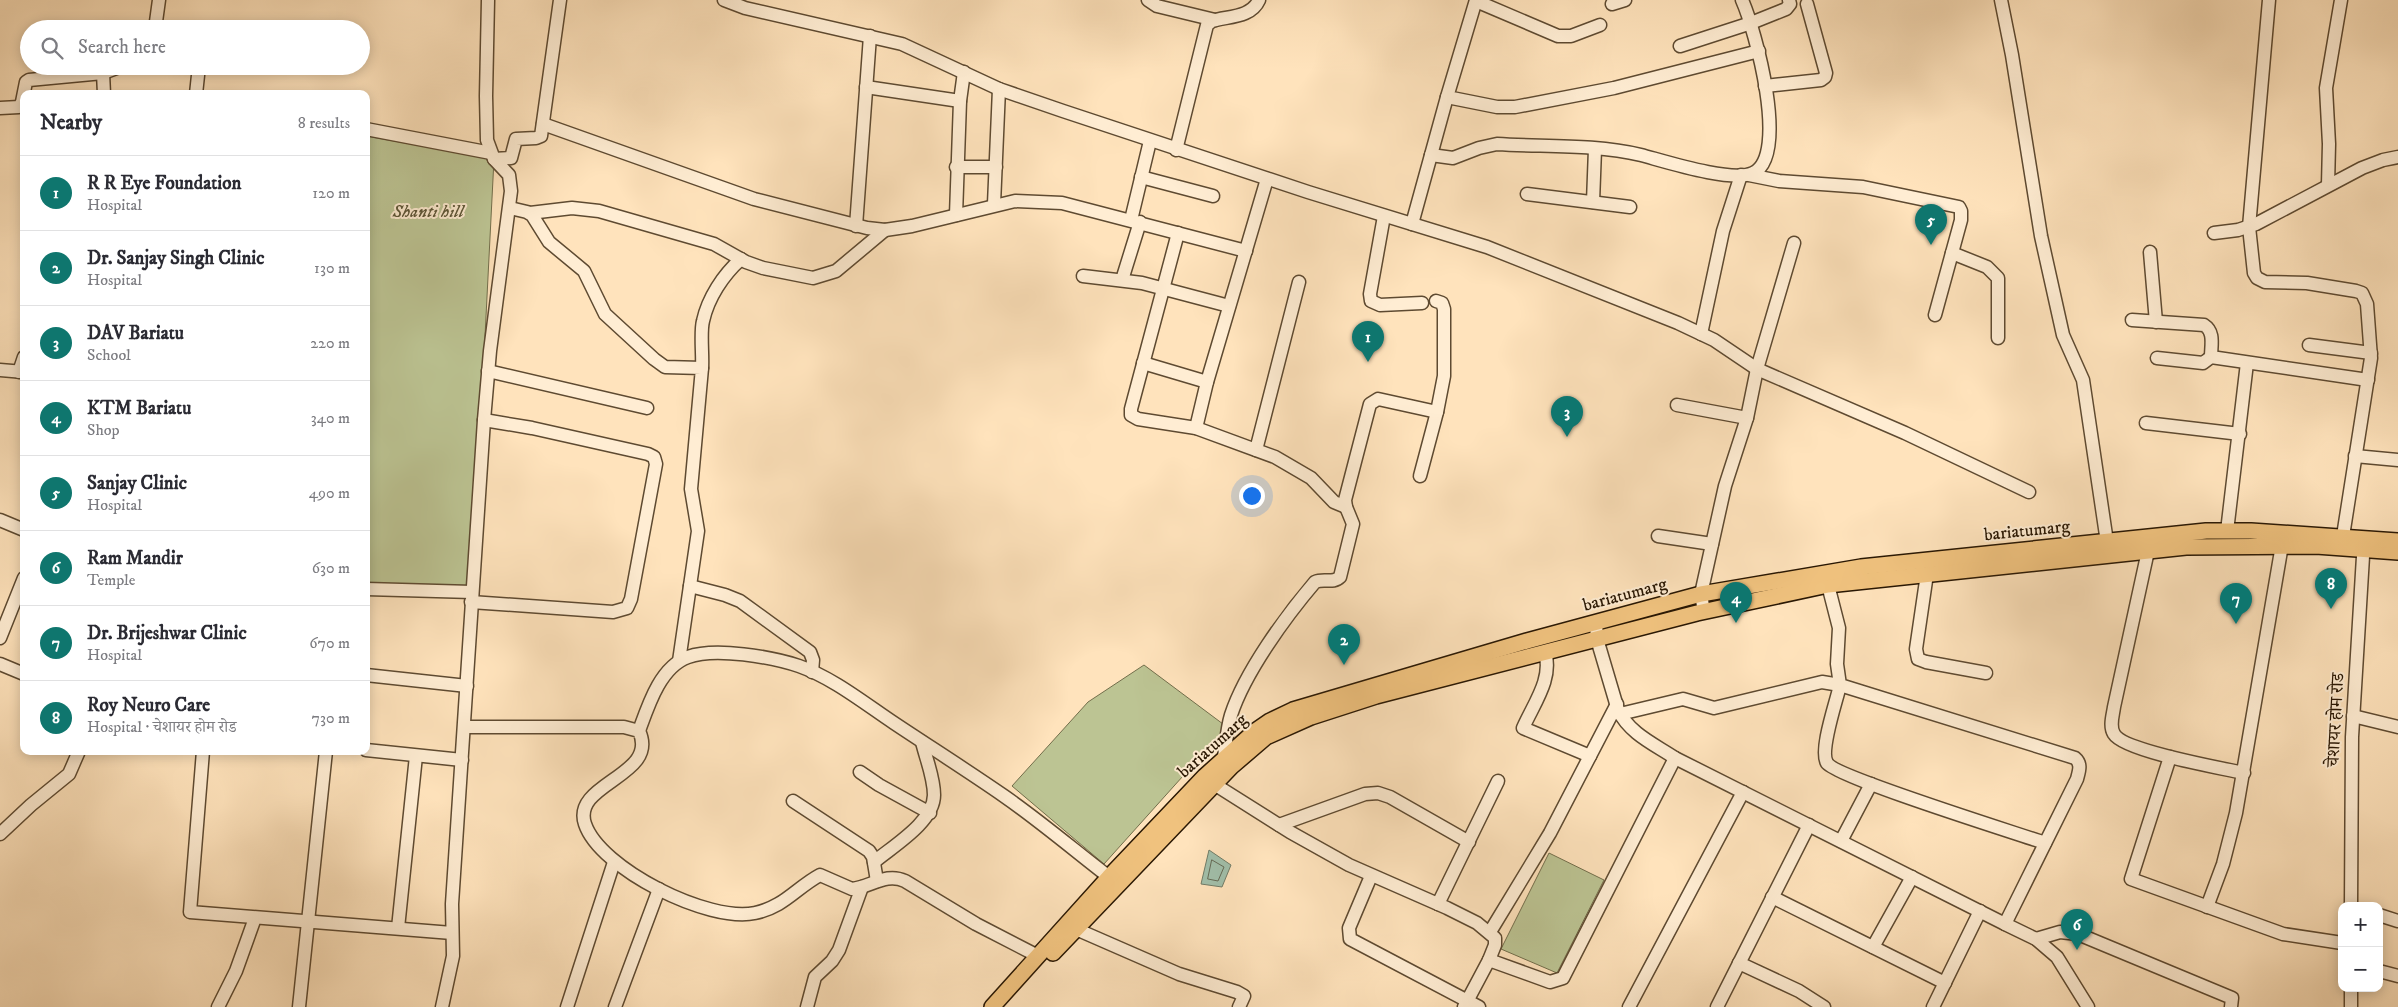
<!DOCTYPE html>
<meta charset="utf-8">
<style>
body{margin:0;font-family:"IM FELL DW Pica","Noto Serif Devanagari",serif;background:#f7f7f7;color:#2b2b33}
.controls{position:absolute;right:15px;bottom:15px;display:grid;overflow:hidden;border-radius:10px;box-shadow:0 2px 12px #0003}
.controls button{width:45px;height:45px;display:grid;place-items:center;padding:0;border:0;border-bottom:1px solid #e1e1e2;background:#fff;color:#2b2b33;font:25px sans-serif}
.you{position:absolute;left:1251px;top:495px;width:18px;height:18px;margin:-12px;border:4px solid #fff;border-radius:50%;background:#1a73e8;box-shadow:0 0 0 8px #1a73e833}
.badge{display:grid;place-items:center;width:32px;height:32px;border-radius:50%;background:#0f766e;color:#fff;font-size:16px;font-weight:700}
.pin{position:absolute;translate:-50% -41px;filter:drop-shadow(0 1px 2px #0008)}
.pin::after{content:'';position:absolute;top:26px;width:18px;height:15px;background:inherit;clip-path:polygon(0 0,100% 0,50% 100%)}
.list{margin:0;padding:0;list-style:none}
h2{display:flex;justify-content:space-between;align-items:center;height:65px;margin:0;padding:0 20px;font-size:21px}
h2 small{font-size:16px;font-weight:400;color:#7c7c81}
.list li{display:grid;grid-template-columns:32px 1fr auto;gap:15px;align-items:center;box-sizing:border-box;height:75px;padding:0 20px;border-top:1px solid #e1e1e2}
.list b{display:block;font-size:19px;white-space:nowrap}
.list p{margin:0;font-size:16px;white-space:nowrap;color:#7c7c81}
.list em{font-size:16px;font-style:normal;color:#7c7c81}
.icon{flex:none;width:28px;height:28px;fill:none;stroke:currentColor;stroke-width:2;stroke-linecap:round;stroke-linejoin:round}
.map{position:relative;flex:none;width:2398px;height:1007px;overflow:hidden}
.search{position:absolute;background:#fff;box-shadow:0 2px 12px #0003;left:20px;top:20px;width:350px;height:55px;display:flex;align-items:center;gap:12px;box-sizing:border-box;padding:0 18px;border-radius:28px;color:#7c7c81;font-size:19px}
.panel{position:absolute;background:#fff;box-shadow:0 2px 12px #0003;left:20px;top:90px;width:350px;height:665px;border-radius:10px}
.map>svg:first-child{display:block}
.green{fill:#bcc493;stroke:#726e4b}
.water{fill:#a1bfaa;stroke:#717c67}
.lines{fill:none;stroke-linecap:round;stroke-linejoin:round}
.shore{stroke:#656b56;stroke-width:1}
.minor-casing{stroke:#5e4a31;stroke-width:15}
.major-casing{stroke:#291703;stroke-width:18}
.minor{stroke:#ffedd3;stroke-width:12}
.major{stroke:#f0c27e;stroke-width:15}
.labels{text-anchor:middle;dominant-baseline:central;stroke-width:4;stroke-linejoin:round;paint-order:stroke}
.park-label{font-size:18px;font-style:italic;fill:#5c5435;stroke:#ffedd3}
.street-label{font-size:18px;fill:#291703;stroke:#ffedd3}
</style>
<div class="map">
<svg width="2398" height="1007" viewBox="0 0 2398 1007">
<rect width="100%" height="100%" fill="#ffe3bc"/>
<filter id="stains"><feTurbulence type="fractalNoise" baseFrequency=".004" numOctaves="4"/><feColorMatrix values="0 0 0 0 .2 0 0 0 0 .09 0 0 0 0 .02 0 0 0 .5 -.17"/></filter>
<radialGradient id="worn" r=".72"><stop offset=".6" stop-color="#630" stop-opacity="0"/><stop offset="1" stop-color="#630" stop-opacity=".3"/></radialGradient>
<g class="green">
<polygon points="366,136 494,159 472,592 366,582"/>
<polygon points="1144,665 1227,727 1104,864 1012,786 1088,702"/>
<polygon points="1549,853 1604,880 1557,973 1501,949"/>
</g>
<polygon class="water" points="1209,850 1231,865 1222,887 1201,884"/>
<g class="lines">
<polygon class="shore" points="1212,860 1224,867 1218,881 1208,879"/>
<g class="minor-casing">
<g id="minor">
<polyline points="724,0 745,8 902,44 999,89 1063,111 1308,192 1487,247 1678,323 1714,340 1757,369 1905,433 2029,492"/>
<polyline points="1148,0 1157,6 1215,20"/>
<polyline points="1476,0 1447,97 1497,107 1515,107 1614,88 1759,51"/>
<polyline points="2001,0 2012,55 2041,236 2063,335 2083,380 2107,542"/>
<polyline points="2269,0 2249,227 2254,273 2257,278 2265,282 2307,283 2356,291 2362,293 2367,304 2371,358 2343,536"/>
<polyline points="1476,1 1558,36 1571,36 1600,25"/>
<polyline points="1612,4 1625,0"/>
<polyline points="155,29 159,0"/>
<polyline points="1680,46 1751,23 1786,9 1790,4 1789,0"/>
<polyline points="103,73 104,94"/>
<polyline points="1765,86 1821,80 1825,77 1826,73 1807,4"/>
<polyline points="866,87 960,101"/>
<polyline points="196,94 199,66"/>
<polyline points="0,108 19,107 22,102 26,82 29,80 103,73 122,66"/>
<polyline points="543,124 754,199 867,228 885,230 912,226 1015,201 1062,203 1246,251"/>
<polyline points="366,129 491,153"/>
<path d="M1176,150L1207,25L1212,21C1228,16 1251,18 1259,0"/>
<path d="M1431,155L1453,158L1479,148L1497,144C1544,147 1595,144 1641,155C1664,161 1732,183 1753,173C1790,156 1755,29 1742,0"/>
<polyline points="494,159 511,158 516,139 536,138 541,136 560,0"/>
<polyline points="956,167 996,167"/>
<polyline points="1749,175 1779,181 1863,187 1959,207 1961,211 1961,220 1935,315"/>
<polyline points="1141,177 1213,196"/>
<polyline points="2328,185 2329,144 2326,88 2341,0"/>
<polyline points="1527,194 1630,207"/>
<polyline points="1593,202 1595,149"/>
<polyline points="994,204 999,89"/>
<polyline points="510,208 527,212 532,215 549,242 584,271 605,314 654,359 665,367 702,368 691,489 698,531 679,661"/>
<polyline points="530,213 572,208 599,211 714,244 746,262 763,268 813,278 836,271 885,230"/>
<polyline points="956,215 960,101 964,72"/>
<polyline points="1384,216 1370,294 1371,301 1380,305 1422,303"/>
<polyline points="1131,220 1150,141"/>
<polyline points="1412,224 1447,97"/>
<polyline points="856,226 870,36"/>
<polyline points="1178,233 1131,409 1131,415 1138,419 1196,428 1275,457 1311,478 1334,502 1346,507"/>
<polyline points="2214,233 2238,230 2256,224 2362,168 2383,160 2398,157"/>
<polyline points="2150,252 2156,322"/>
<polyline points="1952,253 1987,267 1998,278 1998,338"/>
<polyline points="1083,276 1142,283 1229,306"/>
<polyline points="1122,280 1140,222"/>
<path d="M2132,320L2204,325C2215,332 2211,345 2211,357"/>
<polyline points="1701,334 1723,231 1741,175"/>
<polyline points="2309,345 2371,353"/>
<polyline points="2157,358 2203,363 2211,357 2368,380"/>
<polyline points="1143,363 1207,382"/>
<path d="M702,368C703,356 700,332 703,321C708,298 723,275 741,259"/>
<polyline points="0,370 24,372"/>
<polyline points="488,371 647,408"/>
<polyline points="19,372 24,357"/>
<polyline points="1677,405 1747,418"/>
<polyline points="2146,423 2240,434"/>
<polyline points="1196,428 1207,382 1267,179"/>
<polyline points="1256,450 1299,282"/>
<polyline points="2355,456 2398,460"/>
<polyline points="1420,476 1437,412 1444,376 1444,309 1442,303 1436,301"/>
<polyline points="0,520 24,530"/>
<polyline points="2227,531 2247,363"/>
<polyline points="1658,536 1712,544"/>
<path d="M2148,551L2114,707C2113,715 2109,726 2114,734C2124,751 2221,768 2244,773"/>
<polyline points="1927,574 1916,649 1918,659 1926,662 1986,673"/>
<polyline points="690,586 725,595 740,601 810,652 813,660 812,672"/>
<polyline points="366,589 472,592"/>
<polyline points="471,602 613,612 627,608 631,599 656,464 654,457 648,454 532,428 484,420"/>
<polyline points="1704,612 1701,594 1725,486 1747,418 1757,369 1794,243"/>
<path d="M1596,623L1597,639L1618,710C1630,734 1654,744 1675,758L2005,924L2077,779C2079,771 2082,764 2075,758L1840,685L1837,664L1839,628L1828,585"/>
<polyline points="0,638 24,578"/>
<path d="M1545,652C1553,679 1534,703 1523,728L1590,756"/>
<polyline points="0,664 24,674"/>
<polyline points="366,675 467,686"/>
<path d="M1620,714L1683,699L1714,708L1822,682L1840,685C1837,700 1819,750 1827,763C1836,777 2016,833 2045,843"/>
<polyline points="2353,716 2398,727"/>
<path d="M465,727H624L639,731C660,776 571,783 585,824C600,869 709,923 755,913C784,907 796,888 820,875L852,889C871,887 886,872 905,881L976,924L1038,956"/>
<path d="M639,731C648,706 660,667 688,657C715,647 772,657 799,666C833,678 864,703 894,723C930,747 968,771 1004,796C1040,821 1074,850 1109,877"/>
<polyline points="366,750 462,760"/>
<polyline points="203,751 190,912 452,933"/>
<path d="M1224,757C1226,743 1227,728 1231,715C1245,672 1286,616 1315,582C1324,578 1333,584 1340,577L1353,524L1346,507L1345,500L1370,404L1378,399L1437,412"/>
<polyline points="2170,757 2131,879 2283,934 2342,943"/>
<polyline points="860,772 879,785 930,813"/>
<polyline points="1214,784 1290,832 1349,865 1447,908 1477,923 1495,938 1495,945 1489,960 1550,982 1563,978 1675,758"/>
<polyline points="793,801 869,851 873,857 877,881"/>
<polyline points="1279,825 1365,794 1378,793 1390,797 1469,842"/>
<polyline points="0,834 31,805 69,774 79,751"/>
<polyline points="1841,841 1871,784"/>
<path d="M874,862C893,846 934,822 934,795C934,777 926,759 922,742"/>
<polyline points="1371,876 1349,928 1350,939 1479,1007"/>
<polyline points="1772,897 1945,983"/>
<polyline points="1438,904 1498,781"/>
<polyline points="2351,906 2352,737 2364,540"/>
<polyline points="2207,907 2223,864 2236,813 2282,545"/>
<polyline points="2379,915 2398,921"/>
<polyline points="2005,924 2036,939 2057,957 2088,1007"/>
<polyline points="1069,926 1179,974 1237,992 1244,996 1239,1007"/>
<polyline points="398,928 416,756"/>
<polyline points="1490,932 1550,833 1617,704"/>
<polyline points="2036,939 2060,932 2078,934 2232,998 2231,1007"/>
<polyline points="1873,947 1912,877"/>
<polyline points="1739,963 1799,991 1824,1007"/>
<polyline points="2379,971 2398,976"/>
<polyline points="2351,988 2351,1007"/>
<polyline points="218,1007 236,971 255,918"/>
<polyline points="299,1007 326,751"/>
<polyline points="442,1007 453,956 452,904 484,420 490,351 511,191 509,175 494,159 487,140 486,96 488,0"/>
<polyline points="567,1007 614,862"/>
<polyline points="615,1007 659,889"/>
<polyline points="807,1007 815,977 832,961 839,950 862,887"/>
<polyline points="1464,1007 1489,960"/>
<polyline points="1629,1007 1743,792"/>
<polyline points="1717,1007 1809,825"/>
<polyline points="1933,1007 1980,911"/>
</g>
</g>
<g class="major-casing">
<g id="major">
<polyline points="1053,953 1231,767 1266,737 1311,717 1376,696 1697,613 1828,585 2186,547 2316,546 2398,552"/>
<polyline points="992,1007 1109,877 1205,776 1254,732 1270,721 1293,710 1527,641 1701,594 1861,567 2206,531 2251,531 2398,541"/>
</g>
</g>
<use href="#minor" class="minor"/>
<use href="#major" class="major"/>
</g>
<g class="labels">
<g class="park-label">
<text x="428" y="212">Shanti hill</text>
</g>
<g class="street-label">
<text transform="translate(2027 531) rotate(-6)">bariatumarg</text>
<text transform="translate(1625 595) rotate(-15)">bariatumarg</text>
<text transform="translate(2336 720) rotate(-87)">चेशायर होम रोड</text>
<text transform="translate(1213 746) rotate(-42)">bariatumarg</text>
</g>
</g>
<rect width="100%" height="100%" filter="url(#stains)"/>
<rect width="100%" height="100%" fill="url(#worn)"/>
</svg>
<div class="controls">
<button>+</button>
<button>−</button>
</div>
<div class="you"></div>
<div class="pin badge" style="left:1368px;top:362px">1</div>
<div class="pin badge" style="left:1344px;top:665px">2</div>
<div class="pin badge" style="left:1567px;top:437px">3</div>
<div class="pin badge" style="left:1736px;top:623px">4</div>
<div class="pin badge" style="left:1931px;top:245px">5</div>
<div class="pin badge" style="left:2077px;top:950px">6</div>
<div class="pin badge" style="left:2236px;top:624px">7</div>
<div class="pin badge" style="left:2331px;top:609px">8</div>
<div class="search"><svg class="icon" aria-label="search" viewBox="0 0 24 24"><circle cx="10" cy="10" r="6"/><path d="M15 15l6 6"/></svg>Search here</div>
<section class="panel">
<h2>Nearby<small>8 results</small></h2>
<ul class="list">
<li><span class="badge">1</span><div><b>R R Eye Foundation</b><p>Hospital</p></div><em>120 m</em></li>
<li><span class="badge">2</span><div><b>Dr. Sanjay Singh Clinic</b><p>Hospital</p></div><em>130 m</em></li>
<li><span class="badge">3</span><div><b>DAV Bariatu</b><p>School</p></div><em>220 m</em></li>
<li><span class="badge">4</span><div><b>KTM Bariatu</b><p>Shop</p></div><em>340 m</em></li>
<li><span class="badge">5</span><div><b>Sanjay Clinic</b><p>Hospital</p></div><em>490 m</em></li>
<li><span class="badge">6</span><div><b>Ram Mandir</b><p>Temple</p></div><em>630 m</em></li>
<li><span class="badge">7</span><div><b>Dr. Brijeshwar Clinic</b><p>Hospital</p></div><em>670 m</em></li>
<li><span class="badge">8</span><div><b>Roy Neuro Care</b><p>Hospital · चेशायर होम रोड</p></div><em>730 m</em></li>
</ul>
</section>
</div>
